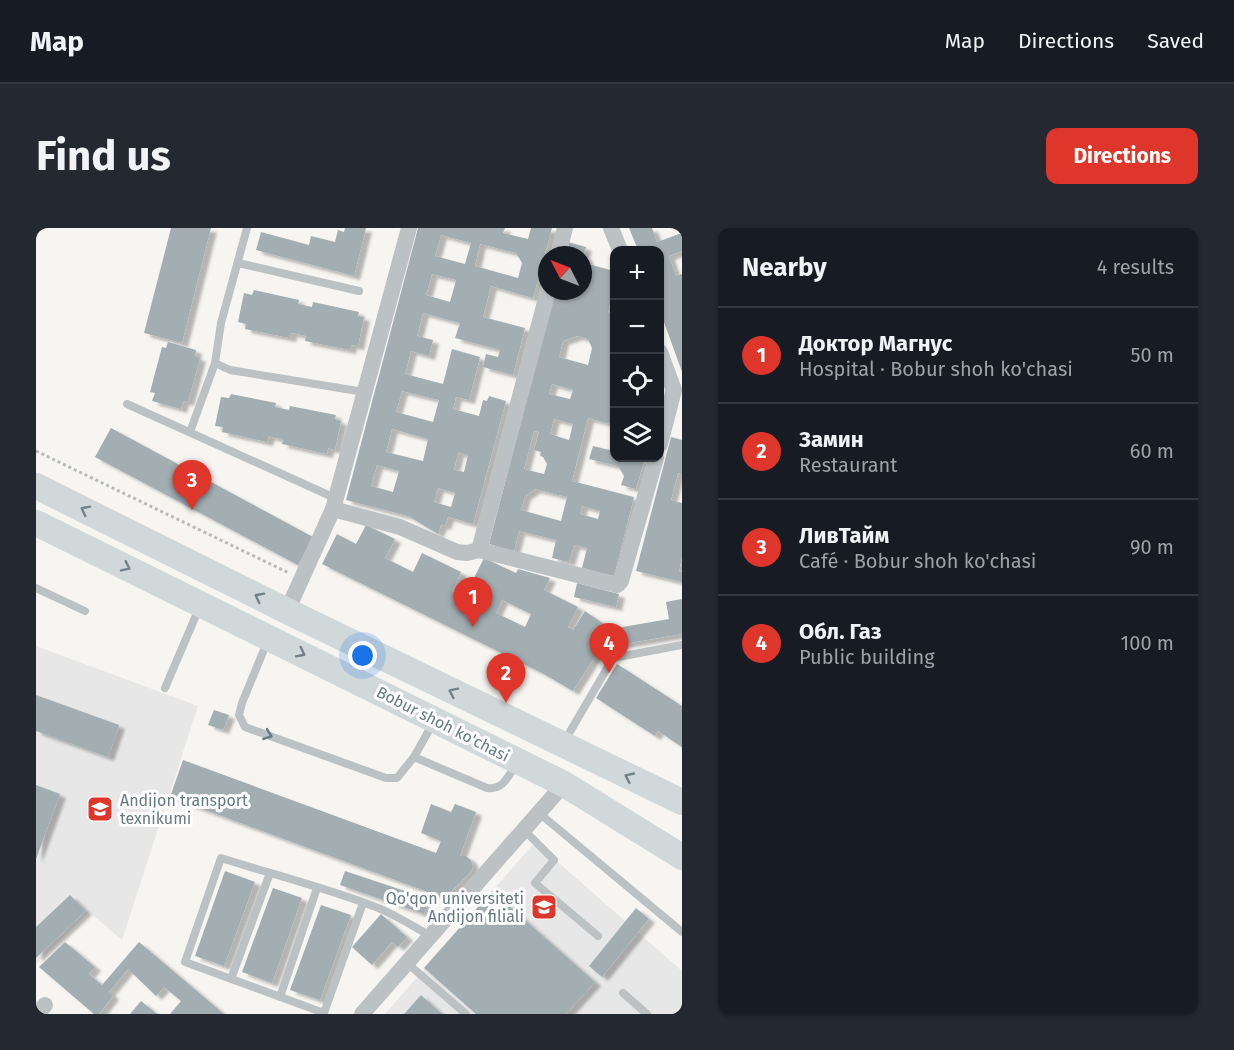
<!DOCTYPE html>
<meta charset="utf-8">
<style>
body{margin:0;font-family:"Fira Sans",sans-serif;background:#242831;color:#f1f3f6}
.controls{position:absolute;right:18px;top:18px;display:grid;overflow:hidden;border-radius:12px;box-shadow:0 2px 4px #0004}
.controls button{width:54px;height:54px;display:grid;place-items:center;padding:0;border:0;border-bottom:2px solid #363941;background:#171b24;color:#f1f3f6;font:30px sans-serif}
.compass{position:absolute;left:502px;top:18px;width:54px;height:54px;border-radius:50%;background:#171b24;box-shadow:0 2px 4px #0004;rotate:312deg}
.you{position:absolute;left:327px;top:428px;width:21px;height:21px;margin:-15px;border:4px solid #fff;border-radius:50%;background:#1a73e8;box-shadow:0 0 0 9px #1a73e833}
.badge{display:grid;place-items:center;width:39px;height:39px;border-radius:50%;background:#de362a;color:#fff;font-size:20px;font-weight:700}
.pin{position:absolute;translate:-50% -50px;filter:drop-shadow(0 2px 3px #0008)}
.pin::after{content:'';position:absolute;top:32px;width:21px;height:18px;background:inherit;clip-path:polygon(0 0,100% 0,50% 100%)}
.list{margin:0;padding:0;list-style:none}
h2{display:flex;justify-content:space-between;align-items:center;height:78px;margin:0;padding:0 24px;font-size:26px}
h2 small{font-size:20px;font-weight:400;color:#9ea1a6}
.list li{display:grid;grid-template-columns:39px 1fr auto;gap:18px;align-items:center;box-sizing:border-box;height:96px;padding:0 24px;border-top:2px solid #363941}
.list b{display:block;font-size:22px;white-space:nowrap}
.list p{margin:0;font-size:20px;white-space:nowrap;color:#9ea1a6}
.list em{font-size:20px;font-style:normal;color:#9ea1a6}
.icon{flex:none;width:33px;height:33px;fill:none;stroke:currentColor;stroke-width:2;stroke-linecap:round;stroke-linejoin:round}
.map{position:relative;flex:none;width:646px;height:786px;overflow:hidden;border-radius:12px}
header{display:flex;align-items:center;gap:36px;box-sizing:border-box;height:84px;padding:0 30px;background:#171b24;border-bottom:2px solid #363941}
header strong{font-size:28px}
nav{display:flex;gap:33px;margin-inline-start:auto;font-size:21px}
.intro{display:flex;align-items:center;justify-content:space-between;box-sizing:border-box;height:144px;padding:0 36px}
h1{margin:0;font-size:42px}
.button{padding:15px 27px;border-radius:12px;background:#de362a;color:#fff;font-size:21px;font-weight:700}
main{display:flex;gap:36px;padding:0 36px}
aside{flex:1;background:#171b24;border-radius:12px;box-shadow:0 2px 4px #0004}
.map>svg:first-child{display:block}
.built{fill:#e6e7e6}
.building{fill:#a3aeb2;fill-rule:evenodd;filter:url(#shadow)}
.lines{fill:none;stroke-linecap:round;stroke-linejoin:round}
.path{stroke:#b7bbbc;stroke-width:3;stroke-dasharray:3 3;stroke-linecap:butt}
.lane{stroke:#bcc2c4;stroke-width:8}
.street{stroke:#bcc2c4;stroke-width:16}
.primary{stroke:#d1d8da;stroke-width:26}
.oneway{stroke:#70838b}
.oneway2{stroke:#657a82}
.labels{text-anchor:middle;dominant-baseline:central;stroke-width:6;stroke-linejoin:round;paint-order:stroke}
.street-label{font-size:16px;fill:#657a82;stroke:#fff}
.poi-label{font-size:16px;fill:#657a82;stroke:#fff;text-anchor:start}
</style>
<header>
<strong>Map</strong>
<nav><a>Map</a><a>Directions</a><a>Saved</a></nav>
</header>
<div class="intro"><h1>Find us</h1><a class="button">Directions</a></div>
<main>
<div class="map">
<svg width="646" height="786" viewBox="0 0 646 786">
<defs>
<filter id="shadow"><feDropShadow dx="6" dy="4" stdDeviation="1.5" flood-color="#0004"/></filter>
</defs>
<rect width="100%" height="100%" fill="#f6f5f2"/>
<g class="built">
<polygon points="0,418 162,478 86,712 53,684 0,736"/>
<polygon points="499,614 646,743 646,786 349,786"/>
</g>
<g class="building">
<polygon points="135,0 175,0 146,115 108,105"/>
<polygon points="309,0 330,0 318,48 220,22 225,4 273,17 275,8 299,14 302,2 308,4"/>
<path d="M382,0H469L467,5L492,11L495,0H516L497,70L455,58L447,89L489,100L477,147L447,139L450,126L462,129L464,122L419,110L424,95L387,85L381,108L397,112L393,128L375,123L369,146L407,156L416,121L444,129L433,172L420,169L417,181L443,188L447,172L451,173L453,168L470,173L437,296L412,289L409,298L405,297L402,306L372,288L310,272ZM405,7L435,15L429,36L399,28ZM444,16L480,25L486,35L482,50L439,38ZM396,46L420,52L414,74L390,67ZM366,163L403,172L397,194L360,184ZM356,201L392,211L387,233L350,224ZM422,225L432,227L428,244L418,242ZM341,237L363,243L357,264L335,258ZM402,260L419,265L415,279L398,274Z"/>
<polygon points="593,0 616,0 621,14 646,5 646,23 633,28 640,48 646,46 646,144 624,83 624,22 602,22"/>
<path d="M532,14L550,19L548,26L552,36L578,43V61L572,84L578,86V156L575,167L578,168V197L552,190L536,253L598,269L578,348L546,340L551,320L538,317L533,334L516,330L520,312L483,303L478,323L453,316L519,63H547V27H529ZM541,108L552,111L556,120L552,137L523,129L527,113ZM516,156L537,162L534,171L513,166ZM518,191L537,196L533,212L514,206ZM498,203L503,204L498,222L505,224L504,228L507,229L511,236L508,246L488,241ZM499,261L531,269L525,293L485,282L489,268ZM546,278L564,283L562,291L544,286Z"/>
<polygon points="218,62 263,72 262,76 276,79 277,74 323,84 322,88 328,89 322,118 315,117 314,122 269,113 270,108 262,106 255,105 254,110 209,101 210,96 202,94 208,65 216,67"/>
<polygon points="132,114 160,122 159,128 164,130 152,174 147,173 145,181 116,173 119,165 114,164 126,119 130,120"/>
<polygon points="195,166 240,175 239,179 253,182 254,178 300,187 299,191 305,193 299,222 292,220 291,226 246,216 247,211 239,210 233,208 231,214 186,204 187,199 179,198 185,169 193,170"/>
<polygon points="75,200 277,309 262,337 59,229"/>
<polygon points="635,209 646,212 646,246 642,245 635,272 646,275 646,329 643,343 646,344 646,354 600,343"/>
<polygon points="557,218 578,223 578,230 609,230 600,261 585,257 588,248 582,238 553,231"/>
<path d="M330,297L359,311L349,330L377,344L386,325L425,344L416,363L437,374L442,364L433,360L448,330L480,345L482,341L514,350L508,362L542,379L532,399L537,402L549,383L575,401L633,391L630,374L646,371V406L564,420L537,463L506,445L286,336L301,306L320,316ZM466,372L495,386L489,399L460,385Z"/>
<polygon points="541,355 583,366 580,379 538,369"/>
<polygon points="581,436 646,478 646,519 622,503 619,508 560,470"/>
<polygon points="0,467 83,497 72,529 0,503"/>
<polygon points="178,482 193,487 187,502 172,497"/>
<polygon points="147,532 400,625 405,613 385,605 395,576 415,584 419,576 440,584 424,628 430,628 435,632 437,639 434,645 408,670 134,569"/>
<polygon points="0,557 24,566 0,631"/>
<polygon points="189,643 219,654 188,738 159,728"/>
<polygon points="309,643 393,671 388,686 304,657"/>
<polygon points="237,660 266,670 236,755 206,744"/>
<polygon points="456,663 559,754 530,786 440,786 388,740"/>
<polygon points="34,667 50,683 0,730 0,699"/>
<polygon points="285,677 315,687 284,772 254,762"/>
<polygon points="600,680 613,691 566,749 553,738"/>
<polygon points="345,686 371,709 362,719 356,714 336,737 316,719"/>
<polygon points="29,714 59,739 53,746 66,757 103,714 188,786 134,786 145,773 128,759 120,768 92,741 73,764 77,768 63,786 58,786 3,739"/>
<polygon points="385,767 406,786 368,786"/>
<polygon points="105,773 121,786 94,786"/>
</g>
<g class="lines">
<polyline class="path" points="0,223 253,345"/>
<g class="lane">
<polyline points="211,0 185,95 179,135 194,142 328,164"/>
<polyline points="202,35 323,63"/>
<polyline points="91,176 299,270"/>
<polyline points="154,204 179,135"/>
<polyline points="0,360 49,383"/>
<polyline points="232,412 206,475 203,487 209,499 350,550 361,550 378,529 397,495"/>
<polyline points="129,460 164,378"/>
<polyline points="528,514 577,430 646,417"/>
<path d="M378,529L451,560C467,562 472,549 480,536"/>
<polyline points="503,585 646,704"/>
<polyline points="488,602 518,632 499,655 562,708"/>
<path d="M327,675L288,785L149,734L185,630C235,646 287,659 337,678C357,685 376,698 395,708"/>
<polyline points="371,735 430,786"/>
<polyline points="195,751 234,645"/>
<polyline points="587,765 611,786"/>
<polyline points="244,769 281,660"/>
</g>
<g class="street">
<polyline points="575,0 584,22"/>
<polyline points="522,27 529,0"/>
<polyline points="624,124 638,162 624,216"/>
<polyline points="297,281 364,299 421,324 431,325 443,322 512,63"/>
<polyline points="443,322 581,357 585,353 620,230"/>
<polyline points="251,383 297,281 373,0"/>
<polyline points="1,786 9,777"/>
<polyline points="326,786 528,556"/>
</g>
<g class="primary">
<polyline points="0,258 251,383 646,574"/>
<polyline points="0,295 528,556 646,629"/>
</g>
</g>
<defs><path id="oneway-chevron" d="M-2-3.5L2.5 0L-2 3.5" fill="none" stroke-width="1.6" stroke-linecap="round" stroke-linejoin="round" transform="scale(1.5)"/></defs>
<g class="oneway">
<use href="#oneway-chevron" transform="translate(49 282) rotate(-153)"/>
<use href="#oneway-chevron" transform="translate(90 339) rotate(26)"/>
<use href="#oneway-chevron" transform="translate(223 369) rotate(-153)"/>
<use href="#oneway-chevron" transform="translate(265 425) rotate(27)"/>
<use href="#oneway-chevron" transform="translate(417 464) rotate(-154)"/>
<use href="#oneway-chevron" transform="translate(593 549) rotate(-155)"/>
</g>
<use class="oneway2" href="#oneway-chevron" transform="translate(232 507) rotate(20)"/>
<defs>
<g id="university-square" transform="scale(1.35)"><rect x="-9" y="-9" width="18" height="18" rx="4" fill="#de362a" stroke="#fff"/><path d="M0-5L7-2L0 1L-7-2ZM-4 1L0 2.5L4 1V4Q0 6-4 4Z" fill="#fff"/></g>
</defs>
<g fill-rule="evenodd">
<use href="#university-square" x="64" y="581"/>
<use href="#university-square" x="508" y="679"/>
</g>
<g class="labels">
<g class="street-label">
<text transform="translate(407 496) rotate(27)">Bobur shoh ko'chasi</text>
</g>
<g class="poi-label">
<text x="84" y="572">Andijon transport<tspan x="84" dy="18">texnikumi</tspan></text>
<text x="488" y="670" text-anchor="end">Qo'qon universiteti<tspan x="488" dy="18">Andijon filiali</tspan></text>
</g>
</g>
</svg>
<div class="controls">
<button>+</button>
<button>−</button>
<button><svg class="icon" aria-label="locate" viewBox="0 0 24 24"><circle cx="12" cy="12" r="6"/><path d="M12 2v4M12 18v4M2 12h4M18 12h4"/></svg></button>
<button><svg class="icon" aria-label="layers" viewBox="0 0 24 24"><path d="M12 4l9 5-9 5-9-5zM3 14l9 5 9-5"/></svg></button>
</div>
<svg class="compass" viewBox="-18 -18 36 36"><path d="M0-13l5 13h-10z" fill="#e53935"/><path d="M0 13l5-13h-10z" fill="#9ea1a6"/></svg>
<div class="you"></div>
<div class="pin badge" style="left:437px;top:399px">1</div>
<div class="pin badge" style="left:470px;top:475px">2</div>
<div class="pin badge" style="left:156px;top:282px">3</div>
<div class="pin badge" style="left:573px;top:445px">4</div>
</div>
<aside>
<h2>Nearby<small>4 results</small></h2>
<ul class="list">
<li><span class="badge">1</span><div><b>Доктор Магнус</b><p>Hospital · Bobur shoh ko'chasi</p></div><em>50 m</em></li>
<li><span class="badge">2</span><div><b>Замин</b><p>Restaurant</p></div><em>60 m</em></li>
<li><span class="badge">3</span><div><b>ЛивТайм</b><p>Café · Bobur shoh ko'chasi</p></div><em>90 m</em></li>
<li><span class="badge">4</span><div><b>Обл. Газ</b><p>Public building</p></div><em>100 m</em></li>
</ul>
</aside>
</main>
